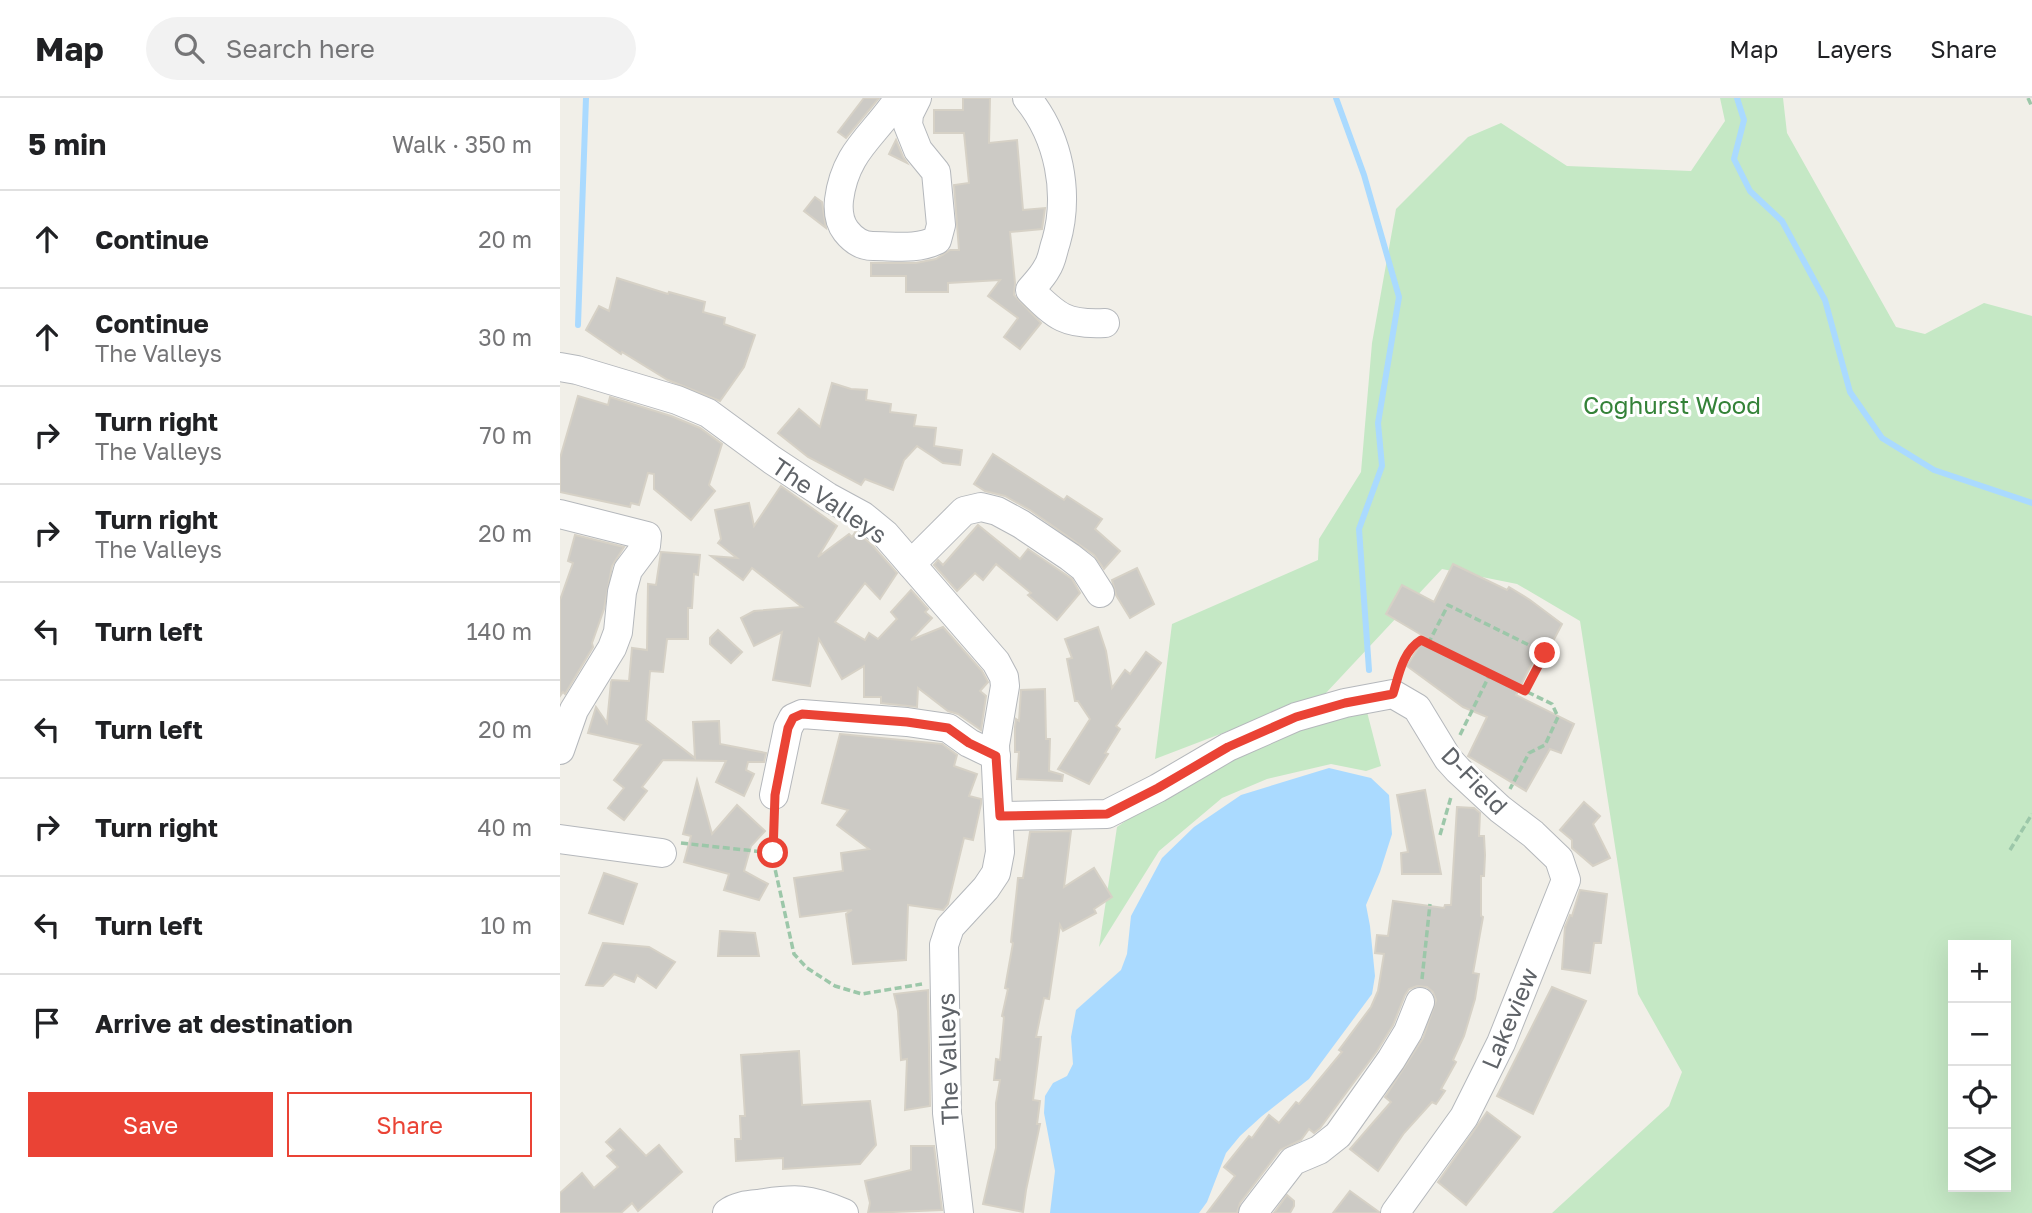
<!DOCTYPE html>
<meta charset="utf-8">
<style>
body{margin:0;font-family:"Golos Text",sans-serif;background:#f2f2f2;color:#202124}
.controls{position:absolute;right:21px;bottom:21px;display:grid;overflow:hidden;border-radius:0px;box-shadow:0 7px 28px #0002}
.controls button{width:63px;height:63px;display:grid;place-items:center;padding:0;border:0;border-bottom:2px solid #e0e0e0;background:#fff;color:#202124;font:35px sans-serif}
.stop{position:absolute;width:21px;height:21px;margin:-16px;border:5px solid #ea4335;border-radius:50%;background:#fff}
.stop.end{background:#ea4335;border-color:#fff;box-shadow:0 2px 7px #0008}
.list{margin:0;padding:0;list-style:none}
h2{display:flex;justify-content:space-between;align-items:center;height:91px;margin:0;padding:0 28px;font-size:30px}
h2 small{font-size:23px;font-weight:400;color:#757577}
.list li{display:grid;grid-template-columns:46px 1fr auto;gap:21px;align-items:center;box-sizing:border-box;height:98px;padding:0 28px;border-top:2px solid #e0e0e0}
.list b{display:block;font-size:26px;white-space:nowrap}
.list p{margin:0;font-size:23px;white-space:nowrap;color:#757577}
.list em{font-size:23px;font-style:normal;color:#757577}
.actions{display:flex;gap:14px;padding:21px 28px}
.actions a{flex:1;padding:16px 0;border:2px solid #ea4335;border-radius:0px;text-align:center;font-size:24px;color:#ea4335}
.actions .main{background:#ea4335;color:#fff}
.icon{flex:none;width:38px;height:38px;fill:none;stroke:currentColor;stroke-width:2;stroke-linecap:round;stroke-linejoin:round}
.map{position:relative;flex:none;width:1472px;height:1115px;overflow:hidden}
header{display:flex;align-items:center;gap:42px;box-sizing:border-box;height:98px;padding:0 35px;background:#fff;border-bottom:2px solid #e0e0e0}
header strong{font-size:33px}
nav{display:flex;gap:38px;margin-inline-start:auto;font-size:24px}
.search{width:490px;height:63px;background:#f2f2f2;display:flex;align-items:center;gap:18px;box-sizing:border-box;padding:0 24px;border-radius:38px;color:#757577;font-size:26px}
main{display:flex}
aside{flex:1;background:#fff}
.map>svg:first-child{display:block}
.green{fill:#c5e8c5;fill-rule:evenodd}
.water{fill:#aadaff}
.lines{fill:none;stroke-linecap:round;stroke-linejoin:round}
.stream{stroke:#aadaff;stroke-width:6}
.building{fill:#cccac5;stroke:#d6d1c6;stroke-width:2}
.minor-casing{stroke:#b5b8bc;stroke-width:30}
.path{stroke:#9cc7a9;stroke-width:3.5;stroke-dasharray:7 3.5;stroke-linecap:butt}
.minor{stroke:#fff;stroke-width:28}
.route{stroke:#ea4335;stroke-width:9}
.labels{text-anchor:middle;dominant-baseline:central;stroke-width:6;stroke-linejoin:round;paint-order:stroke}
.park-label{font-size:24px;fill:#348238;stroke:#fff}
.street-label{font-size:24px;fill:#5f6368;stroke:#fff}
</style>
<header>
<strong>Map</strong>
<div class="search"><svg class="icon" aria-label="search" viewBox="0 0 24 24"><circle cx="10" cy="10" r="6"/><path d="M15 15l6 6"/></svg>Search here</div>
<nav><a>Map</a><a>Layers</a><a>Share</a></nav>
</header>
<main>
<aside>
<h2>5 min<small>Walk · 350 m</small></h2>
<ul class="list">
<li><svg class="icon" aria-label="ahead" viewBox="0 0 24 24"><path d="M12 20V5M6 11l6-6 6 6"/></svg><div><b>Continue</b></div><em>20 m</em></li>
<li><svg class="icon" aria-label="ahead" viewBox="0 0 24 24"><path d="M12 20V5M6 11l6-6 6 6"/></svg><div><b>Continue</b><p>The Valleys</p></div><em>30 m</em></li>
<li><svg class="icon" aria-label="right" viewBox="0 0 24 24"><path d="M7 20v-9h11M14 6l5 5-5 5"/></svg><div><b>Turn right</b><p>The Valleys</p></div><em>70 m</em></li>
<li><svg class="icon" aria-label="right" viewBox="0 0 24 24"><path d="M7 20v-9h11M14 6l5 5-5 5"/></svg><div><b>Turn right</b><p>The Valleys</p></div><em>20 m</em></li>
<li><svg class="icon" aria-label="left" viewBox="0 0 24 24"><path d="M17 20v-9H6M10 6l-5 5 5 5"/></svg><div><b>Turn left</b></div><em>140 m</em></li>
<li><svg class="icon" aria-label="left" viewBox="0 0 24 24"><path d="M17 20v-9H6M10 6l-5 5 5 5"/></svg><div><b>Turn left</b></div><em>20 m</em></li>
<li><svg class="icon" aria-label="right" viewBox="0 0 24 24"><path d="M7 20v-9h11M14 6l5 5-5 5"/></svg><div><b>Turn right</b></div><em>40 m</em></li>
<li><svg class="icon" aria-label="left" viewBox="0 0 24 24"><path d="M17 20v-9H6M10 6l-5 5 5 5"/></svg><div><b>Turn left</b></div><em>10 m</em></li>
<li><svg class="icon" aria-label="arrive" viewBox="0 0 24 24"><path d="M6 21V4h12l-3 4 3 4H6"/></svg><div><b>Arrive at destination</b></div></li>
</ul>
<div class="actions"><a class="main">Save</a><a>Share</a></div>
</aside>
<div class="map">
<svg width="1472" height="1115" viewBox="0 0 1472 1115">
<rect width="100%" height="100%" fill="#f1efe8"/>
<g class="green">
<path d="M1160,0H1223L1227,35L1336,229L1365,236L1424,205L1472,218V1115H992L1109,1008L1122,974L1078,896L1020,523L957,486L882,471L765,596L595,661L612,526L758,462L759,441L801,374L812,245L836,111L908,39L941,25L1007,68L1131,73L1165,23ZM1393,847H1446V1089H1393Z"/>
<polygon points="806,610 821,668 806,673 771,666 707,681 662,700 599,753 539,849 557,729 688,637"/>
</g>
<polygon class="water" points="769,670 811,680 829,697 832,736 820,774 806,807 810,828 815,878 812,896 749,981 702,1018 680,1038 666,1055 647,1104 639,1115 490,1115 495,1073 484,1015 485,998 493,985 507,978 513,966 511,939 516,912 561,872 567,856 571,818 602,760 634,729 681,697"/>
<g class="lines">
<g class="stream">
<polyline points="776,0 804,77 839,199 818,325 822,368 799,431 809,572"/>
<polyline points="1177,0 1184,22 1174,61 1190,93 1222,123 1265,202 1290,294 1322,340 1374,372 1472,405"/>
<polyline points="18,227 26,0"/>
</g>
</g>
<g class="building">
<polygon points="304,0 319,0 286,40 278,34"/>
<polygon points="403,0 430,0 429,45 457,42 463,112 485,110 482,131 450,134 455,185 454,197 481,225 460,251 444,239 458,220 428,198 440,182 388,185 388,194 346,194 346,178 311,178 311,165 356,165 376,161 390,152 399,152 394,87 409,85 404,35 374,35 374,12 403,12"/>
<polygon points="336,42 343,59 347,65 329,56"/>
<polygon points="255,99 262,104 266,130 244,113"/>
<polygon points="57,180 108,196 109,194 145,204 143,214 165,220 164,226 195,237 184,269 160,303 108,282 62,254 61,256 26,232 39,208 49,213"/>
<polygon points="272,285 291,291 307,292 306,302 331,306 330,314 356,317 354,328 376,330 374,348 402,352 400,367 383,365 357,348 344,362 333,392 305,381 301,387 248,359 218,335 239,311 260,329"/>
<polygon points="18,298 48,307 50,299 111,318 140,330 162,346 149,387 155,393 131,422 94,391 94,376 88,375 79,407 71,405 70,409 0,394 0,360"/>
<polygon points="433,356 504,402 507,398 542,421 535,431 560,453 544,471 534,457 470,412 445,398 425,393 414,386"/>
<polygon points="221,388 277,428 258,459 289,436 292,439 296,433 313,448 337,475 320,501 305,485 275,524 305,542 309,535 318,541 337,521 331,514 351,492 368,511 365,514 372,520 351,542 383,529 422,573 428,584 420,593 426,598 421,632 398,616 388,613 358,590 357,609 321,605 321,599 304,599 304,568 282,581 259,541 250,588 213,582 222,534 194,548 181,520 194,513 242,509 192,470 183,482 151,458 177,460 158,445 161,441 155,412 189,405 194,428"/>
<polygon points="418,427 460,461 468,451 512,481 520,495 497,522 468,497 471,495 436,466 423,482 415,475 397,493 374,467 378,462 383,467"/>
<polygon points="15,437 64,449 52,468 44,511 32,545 33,549 5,596 3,594 0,598 0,502 13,465 8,463"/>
<polygon points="101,454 140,457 138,477 134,476 132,510 128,510 128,541 107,541 103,574 90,573 86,622 135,660 133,624 159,623 160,646 206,655 204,664 188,664 186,672 194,676 184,698 156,684 166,663 103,662 82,689 87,693 64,722 48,710 64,690 54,682 81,647 28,635 36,609 47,625 51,584 52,582 69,583 72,550 87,552 88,486 96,487"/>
<polygon points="893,466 947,492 949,489 970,502 1002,526 989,551 981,547 956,597 1014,626 1001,655 990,651 966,693 908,658 927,619 903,609 847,568 865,539 826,516 842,487 874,504"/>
<polygon points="577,470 594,506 570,520 556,497 552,482"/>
<polygon points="538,529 546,553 552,590 565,572 570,576 586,554 601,565 556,628 560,631 545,655 548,656 529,686 498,671 530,621 518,603 515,603 507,561 512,560 505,541"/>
<polygon points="158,532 182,554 171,565 150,546 150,540"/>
<polygon points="485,591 486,641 490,641 489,673 503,677 502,683 457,681 459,654 455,654 455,629 456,621 459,623 461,592"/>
<polygon points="280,636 382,646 397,657 394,668 417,676 409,698 421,701 421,706 413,742 404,740 388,806 383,812 348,807 346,862 293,866 286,816 292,812 240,819 234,780 283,773 281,755 309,751 277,727 288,712 262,705"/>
<polygon points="137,682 152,736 177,707 205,733 191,748 184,773 208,786 199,802 164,792 169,776 124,764 131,738 123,736"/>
<polygon points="865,692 881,776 842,776 841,755 848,754 837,697"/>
<polygon points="1024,704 1040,718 1033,726 1050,760 1033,768 1012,750 1012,742 1000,732"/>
<polygon points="897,709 914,710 920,715 919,738 924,738 925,757 924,778 921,778 921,818 923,819 913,875 919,876 915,901 904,938 893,962 896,964 881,991 885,993 876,1006 872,1004 844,1035 818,1073 790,1051 831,1004 825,999 863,940 876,902 873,894 867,889 857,888 849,891 845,897 833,927 817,953 760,1030 754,1035 749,1031 741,1042 720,1052 680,1105 677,1115 647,1115 675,1078 664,1069 689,1038 692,1040 709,1017 719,1025 736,1004 739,1006 782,954 779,952 811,909 818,893 824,856 815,855 817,837 828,838 833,803 884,810 885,807 891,807"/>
<polygon points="511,733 504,789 534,770 552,799 534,811 536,815 503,833 500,827 489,901 484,900 476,939 481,939 473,1002 480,1003 477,1026 480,1026 466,1092 463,1114 423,1106 436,1050 436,1005 440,982 434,982 436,961 440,962 444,919 442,918 448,891 445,890 453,845 451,844 457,790 458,780 463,780 470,734"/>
<polygon points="44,775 77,786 63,826 29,815"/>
<polygon points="1020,792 1047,796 1041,845 1034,845 1030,875 1002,871 1005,829 1010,817 1012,818"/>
<polygon points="160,833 195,835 199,858 158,858"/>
<polygon points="43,845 89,849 115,864 96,890 77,877 74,884 54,876 43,888 26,887"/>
<polygon points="992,889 1026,903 973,1016 937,998"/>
<polygon points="368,892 370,1008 345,1012 347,961 341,962 338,913 334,896"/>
<polygon points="239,953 242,1007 310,1003 316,1047 300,1066 223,1071 223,1060 176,1063 175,1041 181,1041 180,1018 185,1018 181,957"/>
<polygon points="927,1014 960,1039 906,1107 878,1084"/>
<polygon points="60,1031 86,1058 99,1047 122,1074 78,1113 72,1105 61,1115 0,1115 0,1095 22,1075 34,1090 58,1069 47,1058 54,1052 46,1044"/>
<polygon points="351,1048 374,1048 382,1112 308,1115 310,1105 305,1083 351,1072"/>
<polygon points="790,1093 819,1114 819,1115 773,1115"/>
<polygon points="727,1097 734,1103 734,1108 730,1115 714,1115"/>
</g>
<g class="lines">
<g class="minor-casing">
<g id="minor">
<path d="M339,0C314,38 285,53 279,102C278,112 279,124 286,133C293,142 302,148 313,148C335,148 357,152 377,142L381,127L376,74L358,52L348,27L349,16L357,0"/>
<path d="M467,0C499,39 510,95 496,144C493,152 492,163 487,170C483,178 476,185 470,192C497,219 506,227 545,225"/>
<polyline points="0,269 17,272 117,302 148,315 212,362 268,399 303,418 325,436 436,564 444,579 445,588 435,647 440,754 436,775 426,790 390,829 384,847 387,1015 399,1115"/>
<polyline points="0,416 87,438 86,448 68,472 62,494 58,534 52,550 14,612 0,652"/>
<polyline points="351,466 404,413 421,409 437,413 461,426 510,459 524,470 540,495"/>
<polyline points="214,697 228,630 233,620 242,616 347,624 388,630 409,645 436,658"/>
<polyline points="440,718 547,716 598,690 668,649 736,619 785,605 833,596 857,610 888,661 898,672 940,711 973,736 999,761 1006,782 941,945 904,1019 835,1115"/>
<polyline points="0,741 102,755"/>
<path d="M167,1115C176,1108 187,1107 198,1106C235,1100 249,1100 284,1115"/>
<polyline points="693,1115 733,1063 759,1052 778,1037 831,962 848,934 860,904"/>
</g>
</g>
<g class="path">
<polyline points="1468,0 1472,9"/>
<polyline points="868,546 888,507 985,555 966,593"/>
<polyline points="840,574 844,561 861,542 992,606 998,619 985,647 969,655 950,691"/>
<polyline points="900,637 930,576"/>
<polyline points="214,720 213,762 234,856 247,870 275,888 302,896 362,886"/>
<polyline points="880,737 891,699"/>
<polyline points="121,745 213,755"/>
<polyline points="1450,752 1472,716"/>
<polyline points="862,881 870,806"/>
</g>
<use href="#minor" class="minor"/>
</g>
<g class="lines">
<path class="route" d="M213,755L215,697L228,630L233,620L242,616L347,624L388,630L409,645L436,658L440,718L547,716L598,690L668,649L736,619L785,605L833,596C839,576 843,553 861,542L965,593L985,555"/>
</g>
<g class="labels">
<g class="park-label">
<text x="1112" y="306">Coghurst Wood</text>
</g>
<g class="street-label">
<text transform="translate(270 402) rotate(34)">The Valleys</text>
<text transform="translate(915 682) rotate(46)">D-Field</text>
<text transform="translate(949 920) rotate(-67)">Lakeview</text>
<text transform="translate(387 961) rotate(-92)">The Valleys</text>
</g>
</g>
</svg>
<div class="controls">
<button>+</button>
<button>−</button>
<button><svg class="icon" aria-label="locate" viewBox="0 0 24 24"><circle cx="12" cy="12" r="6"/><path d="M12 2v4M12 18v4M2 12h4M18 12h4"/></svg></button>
<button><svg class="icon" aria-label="layers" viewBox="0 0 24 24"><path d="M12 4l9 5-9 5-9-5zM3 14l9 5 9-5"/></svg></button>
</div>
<div class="stop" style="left:213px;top:755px"></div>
<div class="stop end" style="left:985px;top:555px"></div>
</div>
</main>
